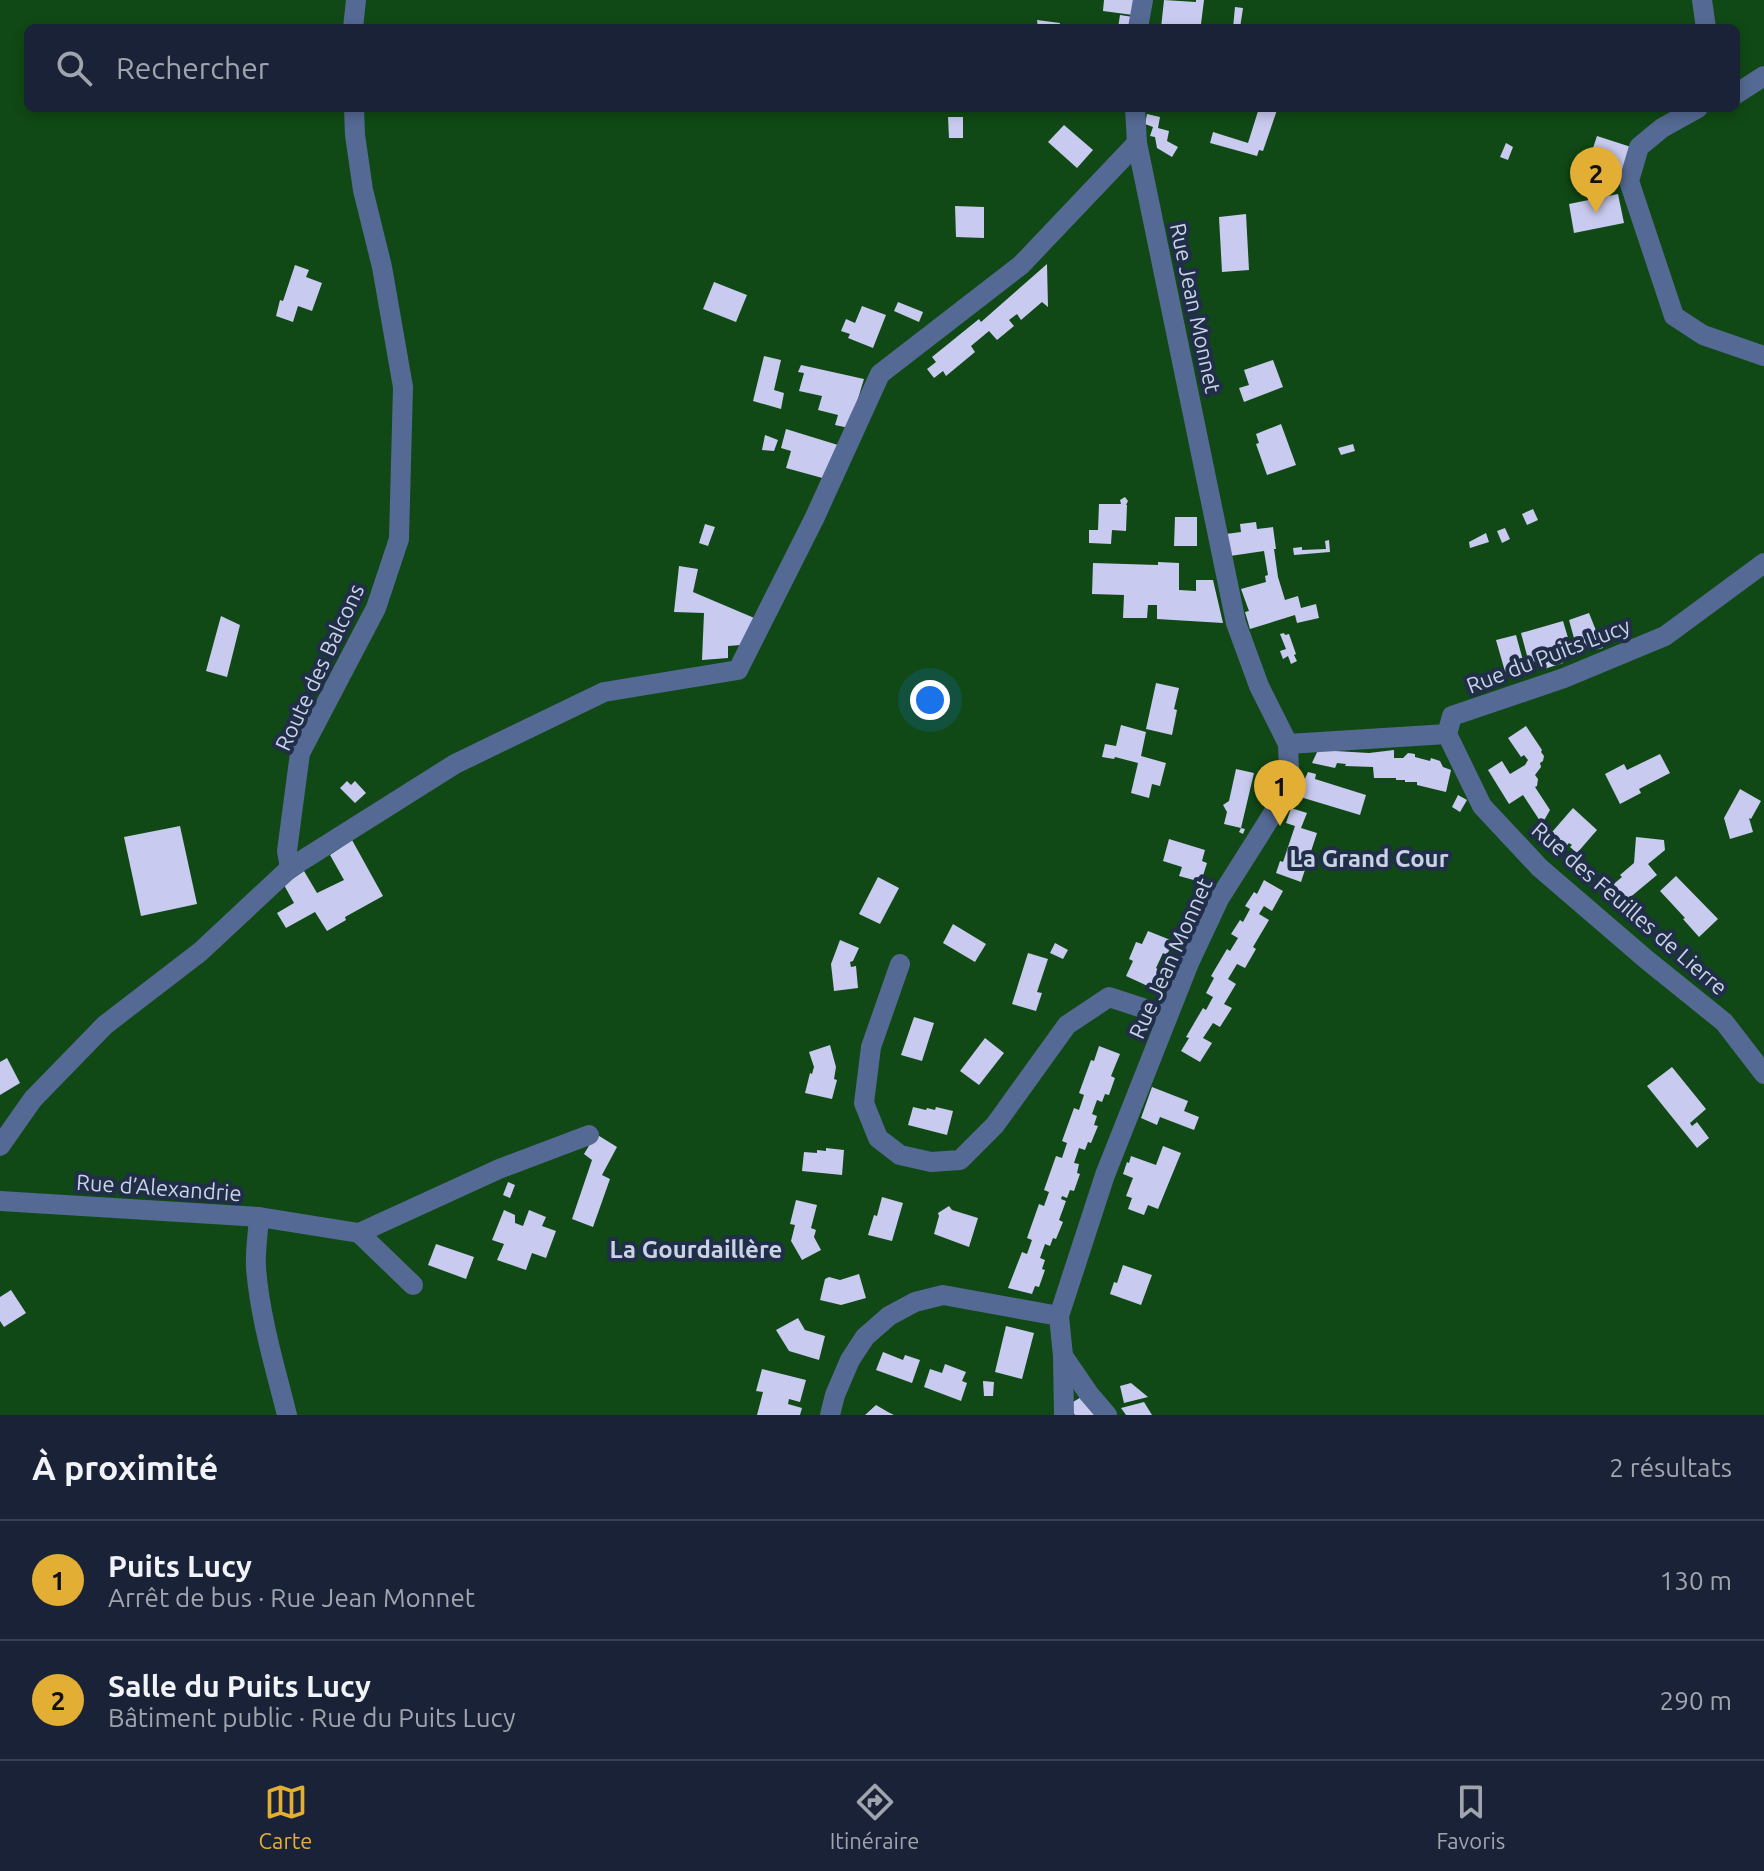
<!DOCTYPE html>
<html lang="fr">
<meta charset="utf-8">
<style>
body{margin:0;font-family:Ubuntu,sans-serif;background:#262f42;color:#f1f3f6}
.you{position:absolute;left:930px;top:700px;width:28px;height:28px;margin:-20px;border:6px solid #fff;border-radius:50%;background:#1a73e8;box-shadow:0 0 0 12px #1a73e833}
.badge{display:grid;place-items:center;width:52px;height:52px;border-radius:50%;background:#e2af34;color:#111;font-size:26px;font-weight:700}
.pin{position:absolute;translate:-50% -66px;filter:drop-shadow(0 2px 4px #0008)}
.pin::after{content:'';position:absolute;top:42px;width:28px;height:24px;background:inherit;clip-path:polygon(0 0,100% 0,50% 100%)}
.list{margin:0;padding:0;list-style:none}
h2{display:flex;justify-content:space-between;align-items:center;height:104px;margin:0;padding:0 32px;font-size:34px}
h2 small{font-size:26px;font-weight:400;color:#9fa4ad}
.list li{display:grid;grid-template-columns:52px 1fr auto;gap:24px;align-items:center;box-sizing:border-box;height:120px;padding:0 32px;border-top:2px solid #373f52}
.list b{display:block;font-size:30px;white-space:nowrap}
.list p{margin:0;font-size:26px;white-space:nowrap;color:#9fa4ad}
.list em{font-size:26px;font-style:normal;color:#9fa4ad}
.icon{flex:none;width:44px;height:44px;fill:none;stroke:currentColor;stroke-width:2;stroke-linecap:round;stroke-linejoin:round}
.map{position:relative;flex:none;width:1764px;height:1415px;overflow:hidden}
.search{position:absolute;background:#192237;box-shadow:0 4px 12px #0003;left:24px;right:24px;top:24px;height:88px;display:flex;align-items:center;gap:20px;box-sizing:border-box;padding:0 28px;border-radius:12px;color:#9fa4ad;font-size:30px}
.sheet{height:344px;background:#192237}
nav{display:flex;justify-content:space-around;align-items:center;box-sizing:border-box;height:112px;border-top:2px solid #373f52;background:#192237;font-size:22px;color:#9fa4ad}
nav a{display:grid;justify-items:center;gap:4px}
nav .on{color:#e2af34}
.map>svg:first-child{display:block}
.green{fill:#104915;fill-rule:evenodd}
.building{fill:#c9caef}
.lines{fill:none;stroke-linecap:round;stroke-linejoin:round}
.minor{stroke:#546993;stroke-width:20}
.labels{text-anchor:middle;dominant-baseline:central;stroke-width:8;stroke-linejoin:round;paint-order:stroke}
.street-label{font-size:22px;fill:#cad3e4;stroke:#212e49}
.neighbourhood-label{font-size:24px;font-weight:bold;fill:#cad3e4;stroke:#212e49}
</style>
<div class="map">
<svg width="1764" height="1415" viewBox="0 0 1764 1415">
<rect width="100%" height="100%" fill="#212e49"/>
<path class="green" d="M0,0H1764V1415H0ZM28,28H1736V108H28Z"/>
<g class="building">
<polygon points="1104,0 1135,0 1133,15 1103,11"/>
<polygon points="1164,0 1196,2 1196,0 1204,0 1201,24 1196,24 1195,28 1161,28"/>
<polygon points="1235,7 1243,8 1240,28 1233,28"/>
<polygon points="1120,15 1133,17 1131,28 1118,28"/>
<polygon points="1037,20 1060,23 1059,28 1038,28"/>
<polygon points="1259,108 1277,110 1263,151 1259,150 1257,156 1210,143 1213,132 1248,143"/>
<polygon points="1147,114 1160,117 1158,128 1169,131 1167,141 1178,147 1172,157 1157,148 1155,137 1150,136 1153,127 1145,124"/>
<polygon points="948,117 963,117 963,138 949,138"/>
<polygon points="1064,125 1093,150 1077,168 1048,142"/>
<polygon points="1597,136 1631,147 1619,180 1586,169"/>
<polygon points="1506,143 1513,147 1508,160 1500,157"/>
<polygon points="1618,194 1624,223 1574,233 1569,204"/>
<polygon points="955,206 984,207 984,238 956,237"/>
<polygon points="1246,214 1249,270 1222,272 1219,217"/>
<polygon points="1047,264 1048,307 1042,302 1021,320 1017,314 1009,320 1014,326 997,340 989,331 971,346 975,352 946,376 943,371 934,378 927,369 936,362 932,357 979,319 981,322"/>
<polygon points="295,265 309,270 306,277 322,283 312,311 298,306 293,322 276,316 280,300 283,301"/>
<polygon points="714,282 747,295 736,322 703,309"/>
<polygon points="898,302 923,312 919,322 894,311"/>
<polygon points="862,306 886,315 873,348 848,338 850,334 841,331 846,319 855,323"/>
<polygon points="764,356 781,360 774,390 784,393 781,409 753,401"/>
<polygon points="1273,360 1283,387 1244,402 1239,388 1249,385 1244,370"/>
<polygon points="801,365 864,379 849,428 835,425 838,415 818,410 822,396 799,391 804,373 798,372"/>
<polygon points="1281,424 1296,465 1267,475 1256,444 1259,443 1256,434"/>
<polygon points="786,429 838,445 826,479 786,468 791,451 781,448"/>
<polygon points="765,435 778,440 774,451 762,450"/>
<polygon points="1353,444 1355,451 1341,455 1338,448"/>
<polygon points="1125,497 1128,501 1126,505 1127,505 1126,531 1112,530 1111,544 1089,543 1089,530 1098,530 1099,504 1121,504 1120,500"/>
<polygon points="1533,509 1538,520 1527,525 1522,514"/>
<polygon points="1175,517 1197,517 1197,546 1174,546"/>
<polygon points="1256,522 1257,529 1273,527 1276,549 1274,549 1278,577 1285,600 1298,596 1301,608 1316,604 1319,618 1297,623 1295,615 1250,629 1245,612 1249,611 1241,589 1266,582 1265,576 1268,575 1264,551 1230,556 1226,534 1241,532 1240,524"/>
<polygon points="705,524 715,527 708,546 699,543"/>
<polygon points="1505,528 1510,539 1502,543 1497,531"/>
<polygon points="1486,533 1489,542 1470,548 1469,542"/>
<polygon points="1329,540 1330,552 1294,555 1293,548 1302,547 1302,550 1326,549 1325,541"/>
<polygon points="1158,562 1179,563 1179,590 1196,591 1196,580 1213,580 1223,623 1157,619 1157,605 1148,605 1147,618 1123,618 1124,595 1092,594 1093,563 1158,565"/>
<polygon points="679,566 698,569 693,592 759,620 741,645 728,646 728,658 702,660 704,613 674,612"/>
<polygon points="1589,613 1603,648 1590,651 1589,646 1577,649 1569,620"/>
<polygon points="221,616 240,625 227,677 206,671"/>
<polygon points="1563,621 1572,651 1561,654 1563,663 1544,669 1541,660 1529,663 1521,633"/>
<polygon points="1284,633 1285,635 1289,634 1296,654 1294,655 1297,661 1291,664 1288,656 1283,659 1280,651 1286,649 1280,634"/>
<polygon points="1516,635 1524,664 1517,666 1519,672 1506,675 1496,640"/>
<polygon points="1156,683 1179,688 1174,709 1177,710 1172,735 1146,729"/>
<polygon points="1121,725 1146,732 1141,756 1166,763 1160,786 1152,784 1149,798 1131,793 1138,763 1115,757 1114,759 1102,757 1105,744 1116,746"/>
<polygon points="1526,726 1542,750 1541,752 1544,756 1543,761 1540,763 1541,767 1535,775 1538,779 1537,786 1535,787 1550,810 1542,824 1523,795 1509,804 1488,770 1502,761 1510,774 1525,765 1528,760 1524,755 1521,757 1508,738"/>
<polygon points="1318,750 1369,753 1394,750 1394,758 1403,758 1408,753 1415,754 1415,757 1430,761 1431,758 1440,761 1443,767 1451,770 1446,792 1417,785 1417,782 1405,782 1405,780 1396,780 1396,778 1374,778 1373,767 1345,766 1346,764 1337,763 1335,768 1312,763"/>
<polygon points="1660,754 1670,773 1639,789 1641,793 1620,804 1605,774 1624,764 1627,770"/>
<polygon points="1236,769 1254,773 1241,828 1245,829 1243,834 1239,832 1241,828 1224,824 1227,812 1223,805 1229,801"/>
<polygon points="1308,772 1316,774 1315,779 1366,795 1360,815 1297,796"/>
<polygon points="347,781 351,785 355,781 366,793 355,803 340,788"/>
<polygon points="1740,789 1761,801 1751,819 1749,818 1753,832 1730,839 1724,818"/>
<polygon points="1458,795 1467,800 1460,812 1452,807"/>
<polygon points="1291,808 1307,813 1301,828 1317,833 1301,882 1276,873 1280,861 1283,862 1295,826 1286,823"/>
<polygon points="1573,808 1597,830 1577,853 1570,847 1572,845 1569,843 1561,852 1546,839"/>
<polygon points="180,826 197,904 141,916 124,837"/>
<polygon points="1636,837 1664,840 1665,850 1648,864 1657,875 1622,904 1609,888 1622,877 1620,875 1634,863"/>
<polygon points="1169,839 1205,850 1202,861 1207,863 1201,882 1179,876 1182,867 1163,861"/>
<polygon points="352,840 383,896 345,917 346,920 327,931 315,912 286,928 277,913 294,903 284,885 304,871 317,893 344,880 330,855"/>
<polygon points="1676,876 1718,919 1699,937 1683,919 1685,918 1660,891"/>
<polygon points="878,877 899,888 880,924 859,914"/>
<polygon points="1264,880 1283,891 1272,911 1264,906 1259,914 1269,920 1253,947 1256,949 1245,968 1237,964 1228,979 1236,984 1224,1004 1232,1008 1220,1027 1213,1023 1203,1038 1212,1043 1200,1062 1181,1051 1189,1038 1186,1037 1203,1008 1206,1010 1213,997 1206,993 1214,978 1211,976 1227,949 1230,951 1238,938 1231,934 1240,920 1243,922 1250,909 1245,906 1254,892 1257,894"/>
<polygon points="953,924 986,944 975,962 943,943"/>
<polygon points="1148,931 1173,941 1167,955 1163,953 1156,968 1159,970 1152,988 1126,976 1133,961 1129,959 1136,942 1142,944"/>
<polygon points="840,940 859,948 853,961 850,962 851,967 856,966 858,988 834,991 831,964"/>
<polygon points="1055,943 1068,950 1063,959 1050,953"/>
<polygon points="1028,953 1048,959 1037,992 1042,993 1036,1011 1012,1004"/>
<polygon points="914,1017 934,1023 922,1061 901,1055"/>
<polygon points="985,1038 1004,1053 979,1085 960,1071"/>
<polygon points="830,1045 836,1067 834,1079 837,1080 832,1099 805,1093 810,1073 812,1074 814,1067 809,1052"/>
<polygon points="1099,1046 1120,1054 1111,1076 1115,1078 1109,1095 1105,1094 1102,1102 1097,1100 1092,1114 1097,1116 1094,1125 1098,1126 1091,1143 1088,1142 1085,1150 1079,1148 1074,1163 1079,1164 1077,1173 1080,1174 1074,1191 1070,1190 1067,1198 1062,1196 1061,1199 1066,1201 1059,1220 1063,1222 1056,1239 1053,1238 1050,1246 1045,1244 1040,1258 1045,1260 1042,1269 1045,1270 1039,1287 1035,1286 1032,1294 1008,1288 1022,1252 1027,1254 1032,1240 1027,1238 1039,1204 1044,1206 1049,1192 1044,1190 1056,1156 1062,1158 1067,1143 1062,1141 1074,1108 1079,1110 1084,1095 1079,1093 1091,1060 1094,1061"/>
<polygon points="7,1058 20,1083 0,1095 0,1062"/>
<polygon points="1672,1067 1706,1109 1690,1123 1692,1126 1697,1122 1709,1138 1697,1148 1647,1086"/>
<polygon points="1152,1087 1188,1101 1184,1111 1199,1117 1194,1130 1160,1117 1157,1125 1141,1118"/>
<polygon points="913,1107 926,1110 927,1108 935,1110 936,1107 953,1111 947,1135 908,1125"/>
<polygon points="596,1134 617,1147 602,1175 610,1179 593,1227 572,1219 592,1160 584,1154"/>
<polygon points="1163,1146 1181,1153 1158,1209 1148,1205 1144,1215 1128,1209 1132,1198 1126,1196 1133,1178 1123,1174 1127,1162 1129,1163 1131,1156 1156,1165"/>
<polygon points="826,1148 844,1150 842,1175 802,1171 804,1152 817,1153 817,1150 826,1151"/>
<polygon points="508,1182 515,1185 510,1198 503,1195"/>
<polygon points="882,1197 903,1203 892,1241 868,1235 874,1215 877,1216"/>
<polygon points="796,1200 817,1205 811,1228 816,1230 814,1237 821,1250 802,1260 791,1241 795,1225 790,1224"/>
<polygon points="949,1206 952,1210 978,1218 969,1247 934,1234 939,1216 938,1213"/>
<polygon points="504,1210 515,1215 515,1223 523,1226 529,1210 546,1217 542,1226 556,1231 546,1258 532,1253 526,1270 497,1260 504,1244 492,1240"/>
<polygon points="436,1244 474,1257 466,1279 428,1265"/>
<polygon points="1123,1265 1152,1275 1141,1305 1110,1294 1114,1282 1117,1283"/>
<polygon points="859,1274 866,1298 841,1305 820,1300 825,1279 829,1277 840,1280"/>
<polygon points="11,1290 26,1313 4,1327 0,1321 0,1297"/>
<polygon points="798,1318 805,1330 825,1336 819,1360 789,1351 776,1330"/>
<polygon points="1006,1326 1034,1333 1022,1379 995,1372"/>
<polygon points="883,1352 903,1360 905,1355 920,1360 912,1383 876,1370"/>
<polygon points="945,1364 966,1372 962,1381 967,1383 961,1401 924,1387 930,1369 942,1373"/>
<polygon points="762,1369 806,1380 800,1402 789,1399 788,1404 802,1408 800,1415 757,1415 763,1392 756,1391"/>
<polygon points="983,1381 994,1382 993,1396 984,1396"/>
<polygon points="1131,1383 1148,1397 1124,1403 1120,1386"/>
<polygon points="1083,1396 1100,1415 1075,1415 1073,1412 1073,1402"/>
<polygon points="1144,1402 1152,1415 1126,1415 1121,1408"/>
<polygon points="876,1405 888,1412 894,1415 865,1415"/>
</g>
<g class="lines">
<g class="minor">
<polyline points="1702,0 1706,28"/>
<polyline points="353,28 356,0"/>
<polyline points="1138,28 1143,0"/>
<polyline points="1736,94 1764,76"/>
<polyline points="1698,108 1662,128 1639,147 1629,181 1674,316 1703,335 1764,356"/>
<polyline points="1447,734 1482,806 1540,868 1647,960 1724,1022 1764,1074"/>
<polyline points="1447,734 1452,716 1564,678 1665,636 1764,563"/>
<polyline points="1288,744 1447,734"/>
<polyline points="290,868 287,851 300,753 376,608 399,539 403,387 382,267 363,190 355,135 354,108"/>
<polyline points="900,964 871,1047 864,1103 878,1138 900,1155 931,1162 960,1160 995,1125 1067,1025 1109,997 1167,1016"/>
<polyline points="0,1146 33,1099 105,1025 200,952 290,868 455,764 604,692 738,670 814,519 880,374 1021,265 1137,143"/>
<polyline points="0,1201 259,1217 359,1233 413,1285"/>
<path d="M259,1217C258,1234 255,1251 256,1268C260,1318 275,1367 287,1415"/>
<polyline points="359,1233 499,1169 589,1135"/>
<polyline points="1063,1356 1089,1394 1107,1415"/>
<polyline points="830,1415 835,1395 850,1360 865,1337 889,1316 915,1302 943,1295 1059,1316"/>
<polyline points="1064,1415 1063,1356 1059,1316 1105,1175 1189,963 1219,899 1277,807 1289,772 1288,744 1259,686 1236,623 1137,143 1135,108"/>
</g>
</g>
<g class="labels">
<g class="street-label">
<text transform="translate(1196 308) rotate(78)">Rue Jean Monnet</text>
<text transform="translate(1548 655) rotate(-21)">Rue du Puits Lucy</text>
<text transform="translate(319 667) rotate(-65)">Route des Balcons</text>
<text transform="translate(1630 908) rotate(41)">Rue des Feuilles de Lierre</text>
<text transform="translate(1170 958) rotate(-66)">Rue Jean Monnet</text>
<text transform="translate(159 1187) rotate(4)">Rue d’Alexandrie</text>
</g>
<g class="neighbourhood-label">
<text x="1369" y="858">La Grand Cour</text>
<text x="696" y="1249">La Gourdaillère</text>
</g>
</g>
</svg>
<div class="you"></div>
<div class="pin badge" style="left:1280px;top:826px">1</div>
<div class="pin badge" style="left:1596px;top:213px">2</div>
<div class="search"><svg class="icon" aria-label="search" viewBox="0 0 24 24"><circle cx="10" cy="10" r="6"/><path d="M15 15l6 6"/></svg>Rechercher</div>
</div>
<section class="sheet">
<h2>À proximité<small>2 résultats</small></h2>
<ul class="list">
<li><span class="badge">1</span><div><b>Puits Lucy</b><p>Arrêt de bus · Rue Jean Monnet</p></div><em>130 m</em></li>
<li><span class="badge">2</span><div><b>Salle du Puits Lucy</b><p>Bâtiment public · Rue du Puits Lucy</p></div><em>290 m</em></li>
</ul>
</section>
<nav>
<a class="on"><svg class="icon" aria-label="map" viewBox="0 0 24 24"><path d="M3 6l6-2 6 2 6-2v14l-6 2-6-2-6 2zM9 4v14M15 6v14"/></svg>Carte</a>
<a><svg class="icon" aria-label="directions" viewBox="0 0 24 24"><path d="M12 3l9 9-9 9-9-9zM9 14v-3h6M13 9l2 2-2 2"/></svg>Itinéraire</a>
<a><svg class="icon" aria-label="saved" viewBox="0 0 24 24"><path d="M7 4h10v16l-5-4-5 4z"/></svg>Favoris</a>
</nav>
